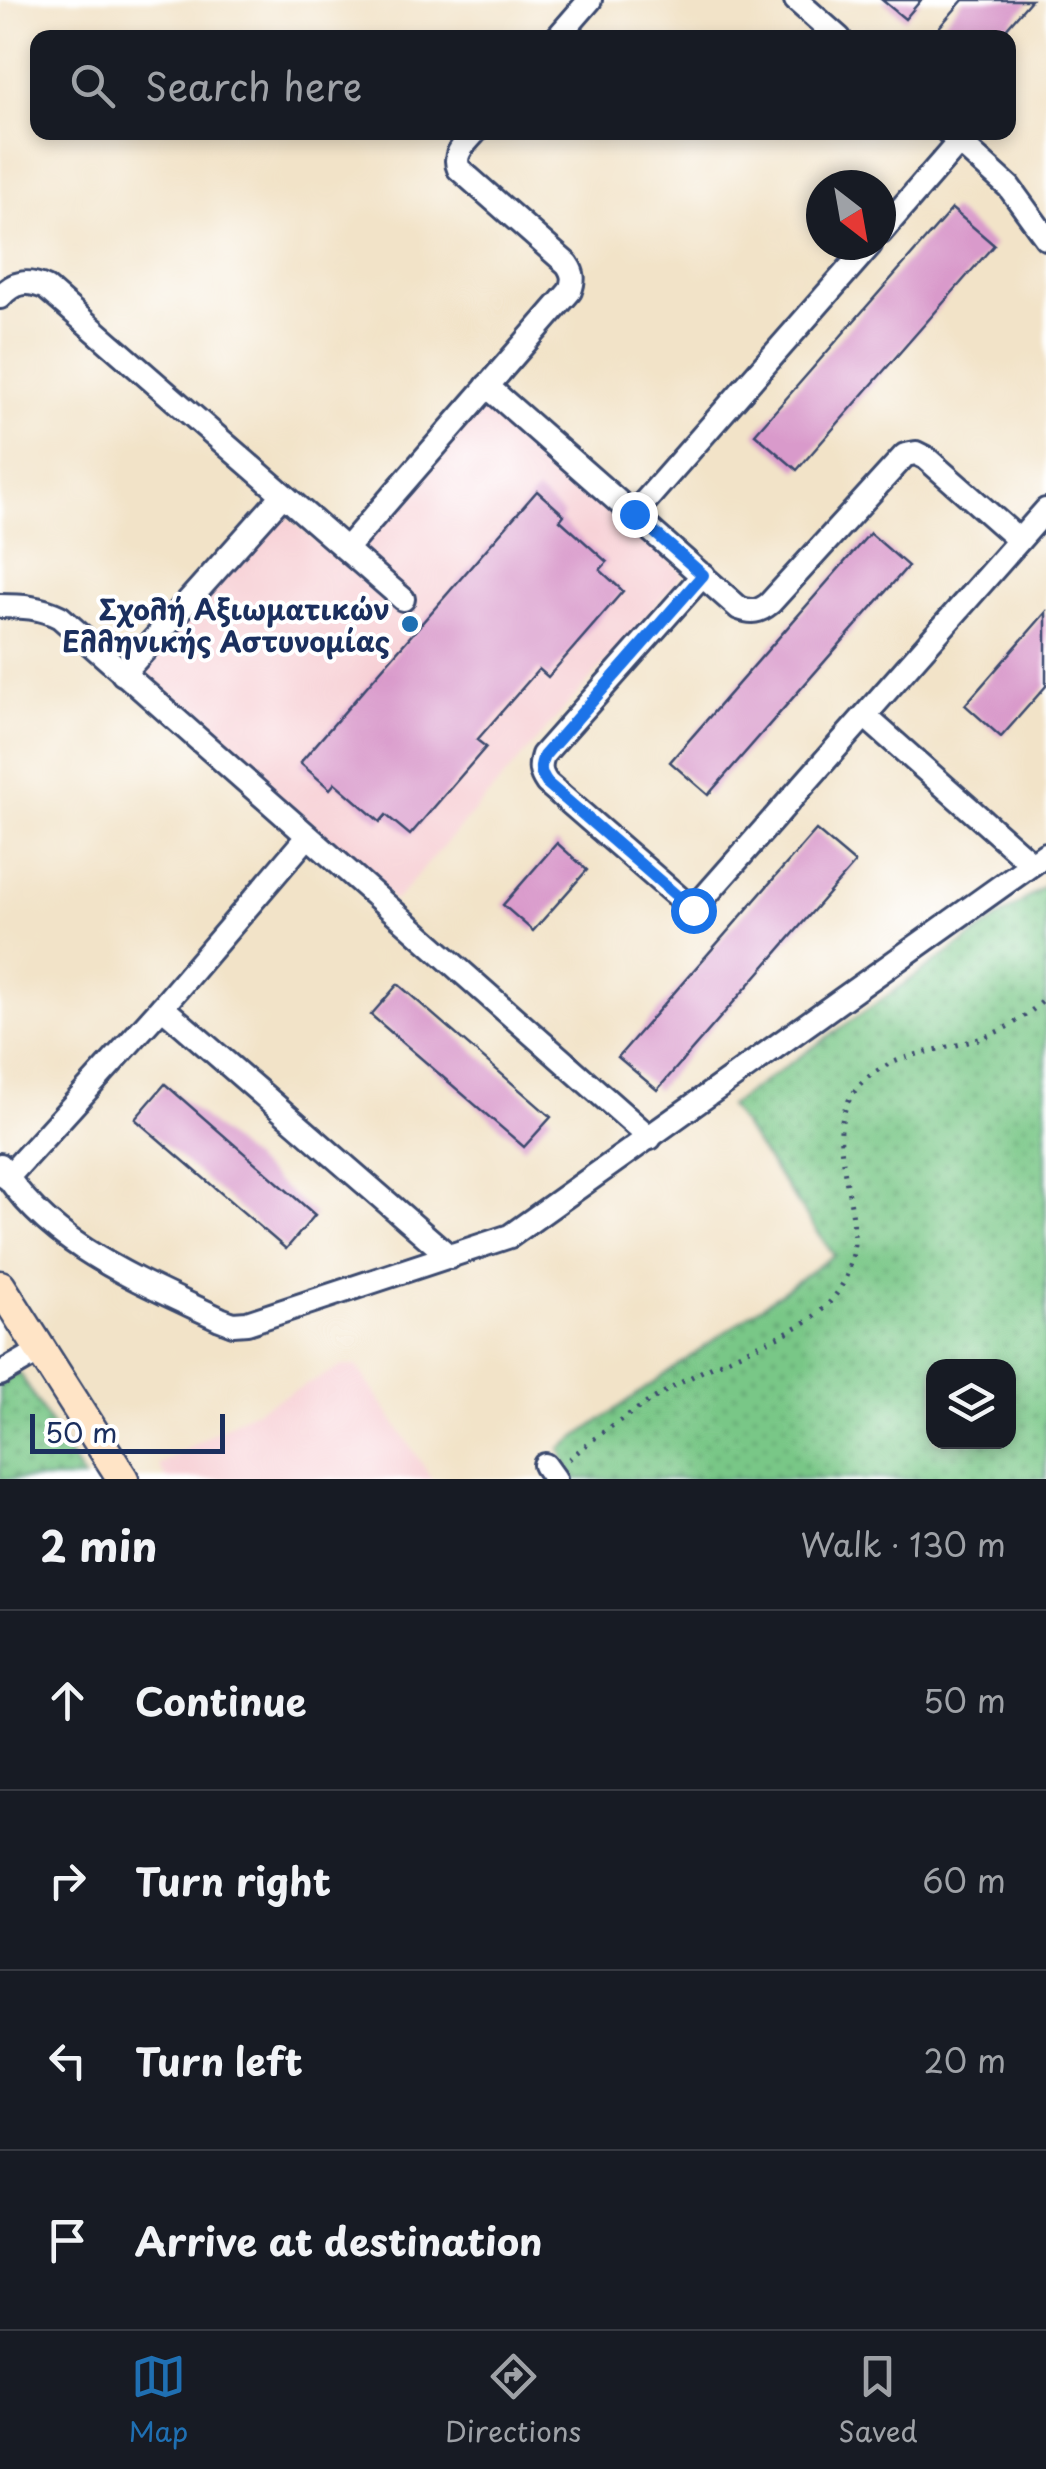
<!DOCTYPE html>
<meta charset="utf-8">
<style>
body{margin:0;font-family:"Playpen Sans",sans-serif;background:#20242c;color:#f1f3f6}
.controls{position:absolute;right:30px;bottom:30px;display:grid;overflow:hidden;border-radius:20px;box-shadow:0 5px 15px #0003}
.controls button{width:90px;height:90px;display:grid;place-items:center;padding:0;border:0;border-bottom:2px solid #363941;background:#171b24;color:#f1f3f6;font:50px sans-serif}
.compass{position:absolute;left:806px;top:170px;width:90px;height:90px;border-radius:50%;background:#171b24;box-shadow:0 5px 15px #0003;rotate:149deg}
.scale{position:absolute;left:30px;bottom:25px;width:195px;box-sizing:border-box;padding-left:10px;border:5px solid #1b2f5e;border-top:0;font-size:28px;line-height:35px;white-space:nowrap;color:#1b2f5e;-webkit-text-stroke:8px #fff;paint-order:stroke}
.stop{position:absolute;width:30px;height:30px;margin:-22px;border:8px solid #1a73e8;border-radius:50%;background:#fff}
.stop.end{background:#1a73e8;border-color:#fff;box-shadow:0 2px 10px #0008}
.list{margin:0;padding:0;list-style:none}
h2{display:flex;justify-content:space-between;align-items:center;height:130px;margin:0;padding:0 40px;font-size:42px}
h2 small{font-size:32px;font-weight:400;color:#9ea1a6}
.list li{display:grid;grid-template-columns:65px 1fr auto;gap:30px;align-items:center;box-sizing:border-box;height:180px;padding:0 40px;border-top:2px solid #363941}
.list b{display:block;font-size:38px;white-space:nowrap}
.list em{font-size:32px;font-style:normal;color:#9ea1a6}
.icon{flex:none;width:55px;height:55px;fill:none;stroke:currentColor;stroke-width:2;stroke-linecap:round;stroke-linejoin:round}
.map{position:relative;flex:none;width:1046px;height:1479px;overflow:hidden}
.search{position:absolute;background:#171b24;box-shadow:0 5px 15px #0003;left:30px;right:30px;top:30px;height:110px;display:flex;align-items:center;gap:25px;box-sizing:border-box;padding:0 35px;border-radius:20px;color:#9ea1a6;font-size:38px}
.sheet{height:850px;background:#171b24}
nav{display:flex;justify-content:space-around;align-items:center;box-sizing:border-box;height:140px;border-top:2px solid #363941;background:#171b24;font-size:28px;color:#9ea1a6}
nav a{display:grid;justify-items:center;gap:5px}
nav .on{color:#1f6fb2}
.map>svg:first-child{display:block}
.built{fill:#f7cfd4}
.grass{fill:url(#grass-dots);stroke:#4a7b72;stroke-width:2.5;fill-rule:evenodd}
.building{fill:#d99acb}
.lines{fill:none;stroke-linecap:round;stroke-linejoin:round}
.minor-casing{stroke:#3b4a6e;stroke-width:28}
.secondary-casing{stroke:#3b4a6e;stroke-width:35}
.path{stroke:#3b4a6e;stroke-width:5;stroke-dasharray:2.5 8;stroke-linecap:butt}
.minor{stroke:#fff;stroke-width:22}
.secondary{stroke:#ffe4c6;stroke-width:30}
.route{stroke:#1a73e8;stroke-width:12}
.poi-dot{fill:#1f6fb2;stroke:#fff;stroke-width:4}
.labels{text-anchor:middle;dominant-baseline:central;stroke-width:8;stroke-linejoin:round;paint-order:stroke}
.poi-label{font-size:28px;font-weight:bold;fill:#1b2f5e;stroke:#fff;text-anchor:end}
</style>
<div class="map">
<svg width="1046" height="1479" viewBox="0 0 1046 1479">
<defs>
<pattern id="grass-dots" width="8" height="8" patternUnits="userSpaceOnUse" patternTransform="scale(2.5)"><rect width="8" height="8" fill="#79c787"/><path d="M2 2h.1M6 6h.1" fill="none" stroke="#62a272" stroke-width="1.8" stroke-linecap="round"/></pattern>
</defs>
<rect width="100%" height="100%" fill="#fff"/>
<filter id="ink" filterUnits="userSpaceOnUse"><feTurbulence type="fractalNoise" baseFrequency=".01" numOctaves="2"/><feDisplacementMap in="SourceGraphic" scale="20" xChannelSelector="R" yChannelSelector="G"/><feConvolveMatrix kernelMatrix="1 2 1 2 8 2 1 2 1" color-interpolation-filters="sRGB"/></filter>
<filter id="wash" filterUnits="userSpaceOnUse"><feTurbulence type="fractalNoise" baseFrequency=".0048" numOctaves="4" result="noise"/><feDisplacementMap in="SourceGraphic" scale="40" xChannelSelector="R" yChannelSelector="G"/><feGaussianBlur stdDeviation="2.25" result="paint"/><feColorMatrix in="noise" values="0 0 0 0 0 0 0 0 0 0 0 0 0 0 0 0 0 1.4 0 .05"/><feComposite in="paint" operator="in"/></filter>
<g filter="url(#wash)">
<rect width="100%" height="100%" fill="#f2e3c8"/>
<g class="built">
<polygon points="485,400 684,573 395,901 136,674 280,510 341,563"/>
<polygon points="343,1366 357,1366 432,1479 166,1479 159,1465 241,1418"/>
</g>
<g class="grass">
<path d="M1046,885V1479H573L560,1449L834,1255L729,1106ZM934,1366H1008V1442H934Z"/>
<polygon points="19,1372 84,1479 0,1479 0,1383"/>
</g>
<g id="blocks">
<g class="building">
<polygon points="882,0 921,0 905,19"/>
<polygon points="963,0 1031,0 998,38 930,38"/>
<polygon points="952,209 994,245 797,470 755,434"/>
<polygon points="537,491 564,515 560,520 607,562 600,570 623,591 548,677 539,669 477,740 486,747 410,835 386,815 380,822 335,783 330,789 300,763"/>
<polygon points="870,533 908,566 708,795 670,762"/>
<polygon points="1046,612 1046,686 1001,737 965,705"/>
<polygon points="816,830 855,863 657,1090 618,1057"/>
<polygon points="557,843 587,870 533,931 503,905"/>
<polygon points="398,984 551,1117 524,1147 371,1015"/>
<polygon points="165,1084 315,1215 286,1249 135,1119"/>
</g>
</g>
</g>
<g filter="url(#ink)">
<use href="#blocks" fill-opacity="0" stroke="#3b4a6e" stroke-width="2.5"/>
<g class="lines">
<g class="minor-casing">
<g id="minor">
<polyline points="796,0 839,38"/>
<polyline points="557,38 590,0"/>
<polyline points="948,132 1009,187 1046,238"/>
<polyline points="881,232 959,142"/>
<path d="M0,297C14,281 28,280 46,288L403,599"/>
<path d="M487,386L739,608C752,613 759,612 770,603L905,455L916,453L926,458L1019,540"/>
<polyline points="634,514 870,245"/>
<path d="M346,549L570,291C574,280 574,274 567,264L459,169C452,154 465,144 475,132"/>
<path d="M703,575L543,755C539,767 540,773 547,783L693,910L1046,510"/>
<path d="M0,606C22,606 40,607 60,617L650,1138"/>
<polyline points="123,674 283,495"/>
<polyline points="866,717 1032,864"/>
<polyline points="162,1007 450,1257"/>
<path d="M0,1165C47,1245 140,1281 220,1319L233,1324L247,1323L510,1236L1046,854"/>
<polyline points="7,1178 162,1007 307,837"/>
<polyline points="0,1374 40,1351"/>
<polyline points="545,1465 555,1479"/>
</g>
</g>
<g class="secondary-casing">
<polyline id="secondary" points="0,1286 123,1479"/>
</g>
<path class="path" d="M569,1459C603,1430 643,1404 682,1382C702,1371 722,1361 743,1352C779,1335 821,1323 842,1285C849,1272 854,1256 854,1242C857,1189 817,1126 863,1082C890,1055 933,1052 968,1042C999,1034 1023,1020 1046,998"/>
<use href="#minor" class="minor"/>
<use href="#secondary" class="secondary"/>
</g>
</g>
<g class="lines" filter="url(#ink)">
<path class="route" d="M634,514L703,575L544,756C539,767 540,773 547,783L693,910"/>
</g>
<circle class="poi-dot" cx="410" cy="624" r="10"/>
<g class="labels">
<g class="poi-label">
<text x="390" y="608">Σχολή Αξιωματικών<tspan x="390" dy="32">Ελληνικής Αστυνομίας</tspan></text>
</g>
</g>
</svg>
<div class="controls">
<button><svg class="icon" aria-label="layers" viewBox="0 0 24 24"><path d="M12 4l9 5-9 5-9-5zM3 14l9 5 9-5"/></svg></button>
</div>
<svg class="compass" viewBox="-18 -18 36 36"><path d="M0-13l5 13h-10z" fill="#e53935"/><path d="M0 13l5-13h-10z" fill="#9ea1a6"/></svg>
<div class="scale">50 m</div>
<div class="stop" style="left:693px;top:910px"></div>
<div class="stop end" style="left:634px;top:514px"></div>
<div class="search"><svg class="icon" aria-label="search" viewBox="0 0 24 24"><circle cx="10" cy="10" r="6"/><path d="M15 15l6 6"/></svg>Search here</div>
</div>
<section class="sheet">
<h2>2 min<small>Walk · 130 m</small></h2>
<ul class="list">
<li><svg class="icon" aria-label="ahead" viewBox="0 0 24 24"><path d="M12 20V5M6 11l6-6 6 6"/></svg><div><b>Continue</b></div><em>50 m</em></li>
<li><svg class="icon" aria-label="right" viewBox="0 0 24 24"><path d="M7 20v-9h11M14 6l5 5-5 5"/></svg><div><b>Turn right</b></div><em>60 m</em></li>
<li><svg class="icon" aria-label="left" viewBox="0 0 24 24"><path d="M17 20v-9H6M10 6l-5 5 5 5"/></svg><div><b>Turn left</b></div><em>20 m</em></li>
<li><svg class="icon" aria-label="arrive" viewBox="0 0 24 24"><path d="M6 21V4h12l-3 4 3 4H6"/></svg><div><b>Arrive at destination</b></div></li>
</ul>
</section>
<nav>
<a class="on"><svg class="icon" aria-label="map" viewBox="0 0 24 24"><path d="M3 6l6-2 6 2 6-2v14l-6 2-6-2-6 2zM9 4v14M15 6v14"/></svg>Map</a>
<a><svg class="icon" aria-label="directions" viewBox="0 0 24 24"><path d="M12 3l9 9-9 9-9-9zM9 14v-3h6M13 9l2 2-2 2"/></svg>Directions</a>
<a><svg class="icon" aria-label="saved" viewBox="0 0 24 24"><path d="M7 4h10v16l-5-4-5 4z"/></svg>Saved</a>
</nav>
